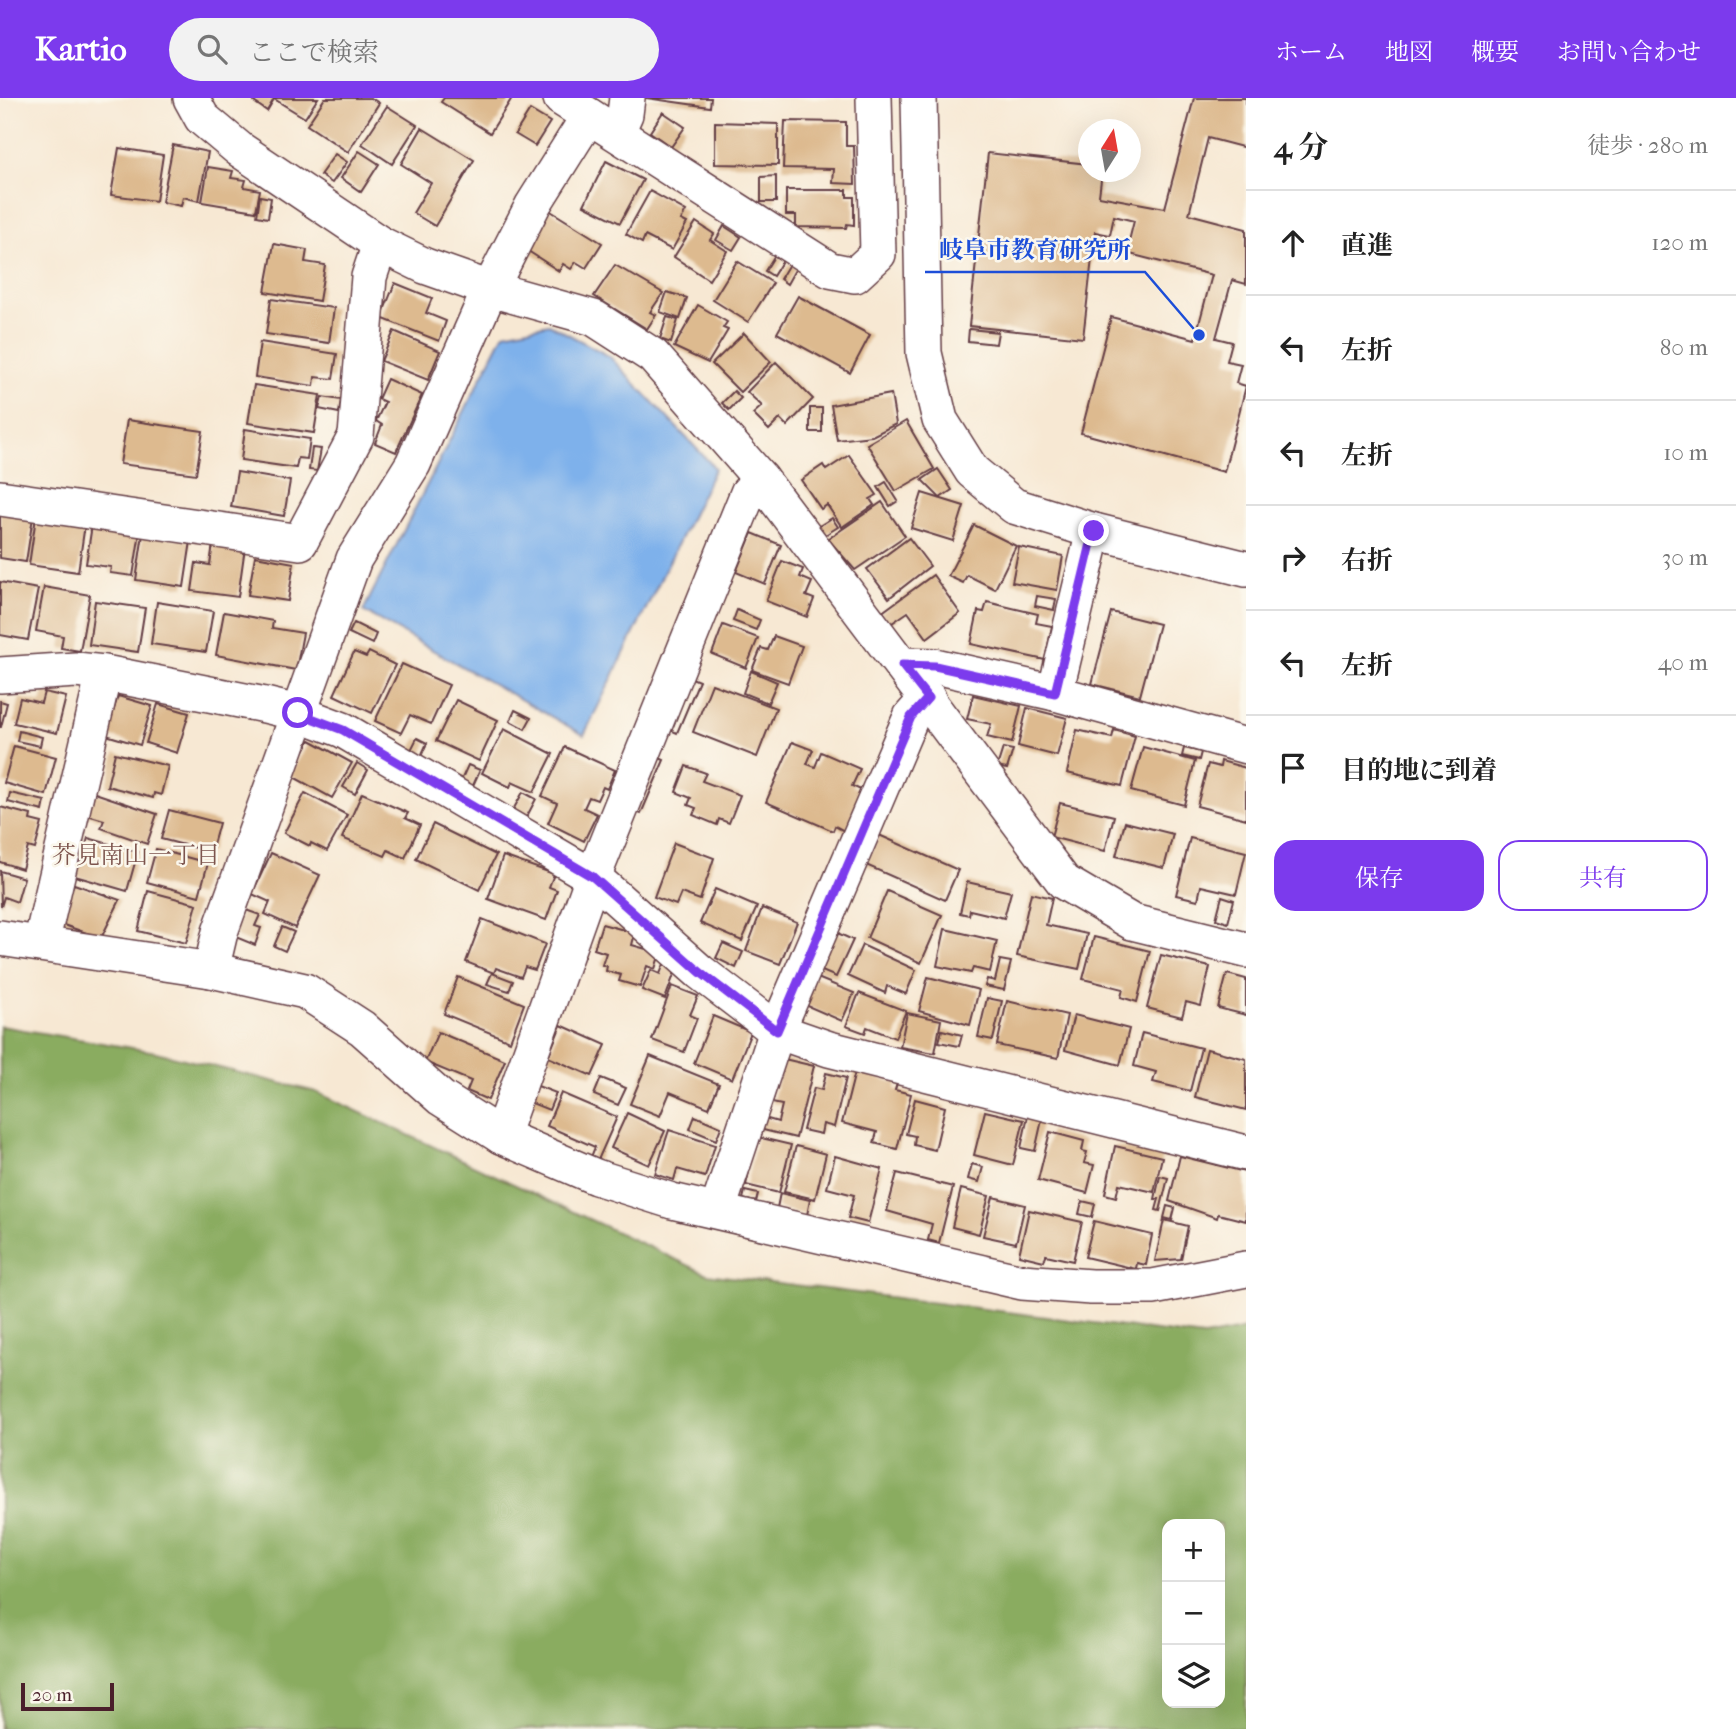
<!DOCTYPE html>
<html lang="ja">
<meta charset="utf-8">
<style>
body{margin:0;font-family:"IM FELL French Canon","Noto Serif JP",serif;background:#f2f2f2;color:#222}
.controls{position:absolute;right:21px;bottom:21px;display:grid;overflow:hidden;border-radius:14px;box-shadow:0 7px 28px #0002}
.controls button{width:63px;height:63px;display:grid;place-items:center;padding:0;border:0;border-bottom:2px solid #e0e0e0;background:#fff;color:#222;font:35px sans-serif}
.compass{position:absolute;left:1078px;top:21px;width:63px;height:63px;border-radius:50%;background:#fff;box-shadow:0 7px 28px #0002;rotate:11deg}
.scale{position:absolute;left:21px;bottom:18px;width:93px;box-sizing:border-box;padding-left:7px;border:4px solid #4a1f2b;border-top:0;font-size:19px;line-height:24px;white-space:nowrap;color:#4a1f2b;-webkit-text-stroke:5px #fbf7ec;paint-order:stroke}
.stop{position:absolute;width:21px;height:21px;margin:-16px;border:5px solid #7c3aed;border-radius:50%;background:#fff}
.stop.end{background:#7c3aed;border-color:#fff;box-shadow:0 2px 7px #0008}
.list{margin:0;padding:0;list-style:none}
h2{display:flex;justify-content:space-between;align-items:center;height:91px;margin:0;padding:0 28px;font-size:30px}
h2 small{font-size:23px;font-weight:400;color:#767676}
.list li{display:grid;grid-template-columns:46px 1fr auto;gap:21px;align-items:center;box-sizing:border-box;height:105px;padding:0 28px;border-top:2px solid #e0e0e0}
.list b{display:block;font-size:26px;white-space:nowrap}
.list em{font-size:23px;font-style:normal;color:#767676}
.actions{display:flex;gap:14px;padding:21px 28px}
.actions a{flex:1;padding:16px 0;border:2px solid #7c3aed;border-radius:21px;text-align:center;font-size:24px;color:#7c3aed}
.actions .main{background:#7c3aed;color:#fff}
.icon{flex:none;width:38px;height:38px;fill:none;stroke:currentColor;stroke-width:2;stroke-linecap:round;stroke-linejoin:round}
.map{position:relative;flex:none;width:1246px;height:1631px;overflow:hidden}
header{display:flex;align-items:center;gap:42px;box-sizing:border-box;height:98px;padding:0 35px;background:#7c3aed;color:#fff}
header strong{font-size:33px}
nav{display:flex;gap:38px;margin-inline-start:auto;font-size:24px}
.search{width:490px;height:63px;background:#f2f2f2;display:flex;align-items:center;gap:18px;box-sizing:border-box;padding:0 24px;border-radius:38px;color:#767676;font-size:26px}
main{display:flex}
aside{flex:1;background:#fff}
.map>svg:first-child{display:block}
.forest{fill:#8aac61;stroke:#6a6646;stroke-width:2;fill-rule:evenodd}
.water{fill:#7eb1eb;stroke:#64688b;stroke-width:2}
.building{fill:#ddba8f}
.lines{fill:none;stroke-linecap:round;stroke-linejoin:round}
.minor-casing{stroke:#643d44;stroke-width:38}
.minor{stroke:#fff;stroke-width:35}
.route{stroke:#7c3aed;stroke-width:9}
.labels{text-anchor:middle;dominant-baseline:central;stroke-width:5;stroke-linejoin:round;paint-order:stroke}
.neighbourhood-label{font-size:24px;fill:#7d554e;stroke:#fbf7ec}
.leader{fill:none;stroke:#1d4ed8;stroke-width:2.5}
.callout-dot{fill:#1d4ed8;stroke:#fbf7ec;stroke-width:2.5}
.callout-label{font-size:24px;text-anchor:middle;font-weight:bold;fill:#1d4ed8;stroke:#fbf7ec;stroke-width:5;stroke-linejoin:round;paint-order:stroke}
</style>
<header>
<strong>Kartio</strong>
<div class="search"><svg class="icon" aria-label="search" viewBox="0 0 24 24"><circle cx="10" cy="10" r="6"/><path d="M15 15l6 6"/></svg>ここで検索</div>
<nav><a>ホーム</a><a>地図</a><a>概要</a><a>お問い合わせ</a></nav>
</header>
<main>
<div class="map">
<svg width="1246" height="1631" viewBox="0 0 1246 1631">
<rect width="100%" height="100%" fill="#fbf7ec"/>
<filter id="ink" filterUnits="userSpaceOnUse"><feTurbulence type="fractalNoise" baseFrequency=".0143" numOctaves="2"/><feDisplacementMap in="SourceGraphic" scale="14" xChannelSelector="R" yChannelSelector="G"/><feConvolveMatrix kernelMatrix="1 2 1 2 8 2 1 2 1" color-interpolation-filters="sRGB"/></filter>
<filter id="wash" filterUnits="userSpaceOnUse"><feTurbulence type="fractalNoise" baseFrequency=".00686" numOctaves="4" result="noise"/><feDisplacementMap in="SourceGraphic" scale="28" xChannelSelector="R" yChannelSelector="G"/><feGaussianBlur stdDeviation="1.57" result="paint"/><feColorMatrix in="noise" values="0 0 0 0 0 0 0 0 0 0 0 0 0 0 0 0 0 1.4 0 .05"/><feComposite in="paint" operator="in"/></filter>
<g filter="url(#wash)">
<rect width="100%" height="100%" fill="#f7e8d3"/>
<path class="forest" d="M0,928L156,954L316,994L707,1176L1204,1239L1246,1231V1631H0ZM1167,1426H1220V1605H1167Z"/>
<polygon class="water" points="549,226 609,258 715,370 584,637 363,513 504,235"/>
<g id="blocks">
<g class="building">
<polygon points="257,0 318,0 305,20 274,1 267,13 254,4"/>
<polygon points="325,0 371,0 379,5 348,54 307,27"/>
<polygon points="444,0 512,0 490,35 441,4"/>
<polygon points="646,0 711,0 710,9"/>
<polygon points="1194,0 1246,0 1246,50 1208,40 1189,116 1246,131 1246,186 1232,182 1216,240 1232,244 1227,263 1241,266 1236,285 1246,288 1224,374 1081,335 1111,219 1195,241 1212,177 1126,155 1134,123 1114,118 1110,137 1095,134 1083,240 969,228 988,55 1088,66 1088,74 1102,74 1099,98 1165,110"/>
<polygon points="387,8 417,27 392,66 362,46"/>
<polygon points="530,12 550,24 535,48 515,36"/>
<polygon points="663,14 685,29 671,49 650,34"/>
<polygon points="785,23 846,24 846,48 854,48 855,86 833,85 834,71 783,70"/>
<polygon points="715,24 778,26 778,67 715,66"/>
<polygon points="422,30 474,62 435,128 413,115 431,85 401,66"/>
<polygon points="173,47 208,54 199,103 183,99 181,108 162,104"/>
<polygon points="119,50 163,57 156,103 111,97"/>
<polygon points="359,53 379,66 361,94 341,80"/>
<polygon points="335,56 347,64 332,85 320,77"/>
<polygon points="606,63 643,82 620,125 584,107"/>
<polygon points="208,69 233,73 231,80 246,82 244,89 260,92 256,113 202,104"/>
<polygon points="776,78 776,104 761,104 761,79"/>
<polygon points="786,92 847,92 847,99 854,99 854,127 847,126 846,130 796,129 796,117 786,117"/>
<polygon points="650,93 686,113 681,122 687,125 672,152 645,138 642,145 626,136"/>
<polygon points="260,98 271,100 268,120 257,118"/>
<polygon points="549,112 602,145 586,170 576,164 571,171 563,166 559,173 525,151"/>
<polygon points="696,124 714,136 710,142 727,153 709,182 674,159"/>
<polygon points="724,128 741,139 733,152 716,142"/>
<polygon points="274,146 307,152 305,164 325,167 319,203 265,194"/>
<polygon points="775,157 783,162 773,178 765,173"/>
<polygon points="737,163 773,185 748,224 713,202"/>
<polygon points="789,166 796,170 787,186 780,181"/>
<polygon points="615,167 663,195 650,214 656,217 647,231 594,198"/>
<polygon points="395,185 432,200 426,215 446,223 439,243 381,220"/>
<polygon points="667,194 687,200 680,221 660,214"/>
<polygon points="798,198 870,237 850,275 777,235"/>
<polygon points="271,201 334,210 329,245 266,236"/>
<polygon points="698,207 727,224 723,230 728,232 708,265 674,249"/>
<polygon points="667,219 678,222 671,245 660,241"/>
<polygon points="969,231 998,234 996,246 968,243"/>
<polygon points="394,233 440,253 428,282 381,263"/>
<polygon points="744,235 771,264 740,294 712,266"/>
<polygon points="260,244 337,256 333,281 315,279 314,288 255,279"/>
<polygon points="776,264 813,301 787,328 780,321 769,332 753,316 762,308 747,294"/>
<polygon points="387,281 422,297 396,354 375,345 382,327 376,323 385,304 378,301"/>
<polygon points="254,287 320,297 314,335 248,325"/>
<polygon points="734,293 741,300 729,312 722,305"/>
<polygon points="891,296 896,326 872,338 837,342 831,307"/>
<polygon points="322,299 341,302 339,315 319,311"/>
<rect x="810" y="310" width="12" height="24"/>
<polygon points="127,322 203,333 196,376 120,366"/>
<polygon points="906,323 934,371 896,393 867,346"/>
<polygon points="245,331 310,341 307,361 298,360 296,370 241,362"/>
<polygon points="312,350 321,351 317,373 309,372"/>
<polygon points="849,357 877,397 870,401 874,407 842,429 827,407 821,411 801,382 823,367 826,372"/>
<polygon points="938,371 952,392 940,400 922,382"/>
<polygon points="237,374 290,383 284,418 231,409"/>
<polygon points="886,384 898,403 890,408 878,389"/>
<polygon points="922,395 964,408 953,443 911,430"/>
<polygon points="882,404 905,438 855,472 828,441"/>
<polygon points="0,414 33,419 26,464 0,460"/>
<polygon points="36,419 85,426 78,474 29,467"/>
<polygon points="832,420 838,429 825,437 819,428"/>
<polygon points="92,427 140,434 133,478 110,475 111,469 86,466"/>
<polygon points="974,427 1016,448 995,491 967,477 963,485 948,478"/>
<polygon points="752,435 781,447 765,486 736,474"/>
<polygon points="143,436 191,443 184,489 136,482"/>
<polygon points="909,440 930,468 889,500 867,471"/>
<polygon points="213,445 245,449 238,499 192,493 196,465 210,467"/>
<polygon points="1019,449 1063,458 1057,492 1012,484"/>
<polygon points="255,458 294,465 288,503 248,497"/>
<polygon points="782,463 803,471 800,479 812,484 806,498 814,501 807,519 766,503"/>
<polygon points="933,477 960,515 927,540 908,514 889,527 881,515"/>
<polygon points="0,484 38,491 28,542 0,537"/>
<polygon points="44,489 90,497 80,553 61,550 63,538 36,533"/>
<polygon points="1037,498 1056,501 1054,512 1035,508"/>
<polygon points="95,503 145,510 138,554 89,547"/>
<polygon points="157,504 213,513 206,554 151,546"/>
<polygon points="987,504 1038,516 1036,525 1052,528 1045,562 971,546 978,513 984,514"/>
<polygon points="737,512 760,522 756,532 733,523"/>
<polygon points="224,514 273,523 272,530 303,535 296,572 216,557"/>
<polygon points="1111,514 1159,526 1140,598 1092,586"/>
<polygon points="354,525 376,536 372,546 349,535"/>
<polygon points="723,527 758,540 746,570 712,556"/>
<polygon points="774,538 802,548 788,585 752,572 761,550 768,552"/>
<polygon points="354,554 366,559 369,554 395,567 372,615 334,597"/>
<polygon points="402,566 449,587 431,626 410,617 401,635 375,623"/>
<polygon points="751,573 777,584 768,605 743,595"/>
<polygon points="687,578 699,583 677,635 666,630"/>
<polygon points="712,586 776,610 757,659 693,634"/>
<polygon points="44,594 66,599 57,635 14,625 20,600 41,605"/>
<polygon points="973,597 1021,608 1012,645 987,639 991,626 967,621"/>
<polygon points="118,598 152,608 140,647 106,637"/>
<polygon points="456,602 498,622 479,663 436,643"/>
<polygon points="0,603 7,605 1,629 0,629"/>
<polygon points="158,606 189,615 177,655 146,645"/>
<polygon points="1027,610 1067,620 1057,658 1018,648"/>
<polygon points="515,612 531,620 525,631 510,623"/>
<polygon points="504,631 553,656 534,694 512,684 510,689 482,675"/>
<polygon points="1077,632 1112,640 1114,632 1135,638 1122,688 1067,675"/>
<polygon points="19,633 42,639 40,648 17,643"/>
<polygon points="417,640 427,645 419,663 408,658"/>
<polygon points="310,642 352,665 332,700 290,677"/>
<polygon points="792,644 813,652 807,666 815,669 821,654 860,671 852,688 863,693 846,734 835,728 833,733 766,704"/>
<polygon points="14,648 56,659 46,697 4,685"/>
<polygon points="565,649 615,672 607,691 603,689 597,702 589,699 584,710 597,716 584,743 548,725 557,705 542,698"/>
<polygon points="1143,649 1195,663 1184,707 1131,693"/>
<polygon points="1003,650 1013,652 1007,671 997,669"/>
<polygon points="1184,650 1201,654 1199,662 1182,658"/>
<polygon points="115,655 168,668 161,697 154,695 153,700 107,688"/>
<polygon points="655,658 664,662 641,716 632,712"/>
<polygon points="1221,663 1246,670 1246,721 1197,708 1208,666 1220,669"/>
<polygon points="357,665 368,672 355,696 343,689"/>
<polygon points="468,667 480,672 471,692 459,687"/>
<polygon points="686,668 706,675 702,683 740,697 729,725 719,721 717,727 693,717 696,710 688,707 691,700 676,694"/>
<polygon points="92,694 157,716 147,746 101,730 104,722 84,716"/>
<polygon points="523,694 536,701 526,720 513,712"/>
<polygon points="10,695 45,703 43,713 8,704"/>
<polygon points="305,695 347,717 327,753 311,745 310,748 284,735"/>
<polygon points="362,695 408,715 405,720 420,727 405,760 388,752 385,758 342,740"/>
<polygon points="1060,705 1114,718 1105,753 1051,739"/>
<polygon points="0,709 31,717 30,722 42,725 35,751 28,749 22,771 0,764"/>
<polygon points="169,712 219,725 211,754 161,741"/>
<polygon points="1125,724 1173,736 1164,770 1116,758"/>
<polygon points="433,726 496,757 479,792 416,761"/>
<polygon points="879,737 958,772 945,802 866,767"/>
<polygon points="88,740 138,754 127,793 68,776 72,765 80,767"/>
<polygon points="1190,740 1246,754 1236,796 1201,788 1198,802 1176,797"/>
<polygon points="674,745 714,760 700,802 681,795 676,807 654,799"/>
<polygon points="156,751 208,765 199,798 147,784"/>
<polygon points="271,755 320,777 295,830 265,816 270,804 252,796"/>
<polygon points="503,758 554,776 549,789 557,792 546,822 488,801"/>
<polygon points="0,773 24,780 17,804 4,799 1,809"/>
<polygon points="967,784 1011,794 1004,820 970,812 969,817 960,815"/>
<polygon points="74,786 120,802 101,840 55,824"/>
<polygon points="715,791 757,809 742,843 700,825"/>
<polygon points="148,793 197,806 186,845 138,833"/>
<polygon points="887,793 942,817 921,865 867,840"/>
<polygon points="1031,795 1052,800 1046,827 1087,836 1079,871 1017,858"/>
<polygon points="1222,798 1234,802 1228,825 1216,821"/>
<polygon points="762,810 797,824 780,866 746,853"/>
<polygon points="243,811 260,817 255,828 261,830 255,847 238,840 234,834"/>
<polygon points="482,821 545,846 535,872 525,869 521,879 496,870 494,875 466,864"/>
<polygon points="602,826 635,835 632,847 660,855 655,871 647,868 640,889 619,883 621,877 606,873 607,868 602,867 606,855 594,851"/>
<polygon points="282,829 294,834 285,853 274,848"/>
<polygon points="945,831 997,843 990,874 973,870 971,875 937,868"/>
<polygon points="833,833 853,842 836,879 817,871"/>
<polygon points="1094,839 1150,853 1137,904 1121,899 1123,891 1083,881"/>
<polygon points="723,845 743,854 736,870 716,860"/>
<polygon points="862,847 916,872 906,896 887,888 885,895 848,878"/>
<polygon points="1161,857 1210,869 1201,908 1186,904 1182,919 1147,910"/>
<polygon points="1000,862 1011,864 1004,892 985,888 987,881 995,883"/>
<polygon points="664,866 676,871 665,901 642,892 651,872 660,876"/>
<polygon points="492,875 513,883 509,893 487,886"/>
<polygon points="1227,876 1246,881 1246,917 1218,910"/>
<polygon points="458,879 524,906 510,943 444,916"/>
<polygon points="815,879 854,895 842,923 803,906"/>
<polygon points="928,879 979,892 970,927 919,913"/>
<polygon points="672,888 698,898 690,917 697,920 684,954 652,942"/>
<polygon points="859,895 906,913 895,940 867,929 865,935 846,928"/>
<polygon points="987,900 1002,903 993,942 978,939"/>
<polygon points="1007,903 1067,917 1058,960 997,947"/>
<polygon points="907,915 941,922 935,955 900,949"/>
<polygon points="1074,917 1129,931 1120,967 1065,952"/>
<polygon points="713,918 751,934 732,981 694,965"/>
<polygon points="561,927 606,947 592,978 548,959"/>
<polygon points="942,932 962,937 959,948 939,944"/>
<polygon points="438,934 505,962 488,1002 467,993 471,983 425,964"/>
<polygon points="1142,935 1201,950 1190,993 1153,984 1156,974 1134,968"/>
<polygon points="1207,951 1246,961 1246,1012 1195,999"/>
<polygon points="650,958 719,986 709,1010 670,994 660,1018 630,1006"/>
<polygon points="784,961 814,968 796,1040 759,1031 761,1019 778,1024 782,1007 772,1005"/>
<polygon points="855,974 897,985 895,992 911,996 897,1051 874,1045 877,1034 842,1025"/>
<polygon points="826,975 846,980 834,1029 823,1026 821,1036 803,1032 814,990 822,992"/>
<polygon points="601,980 626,990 618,1007 594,997"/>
<polygon points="535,987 556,995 549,1012 529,1004"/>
<polygon points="561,995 617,1019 598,1062 591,1059 595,1049 547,1028"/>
<polygon points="915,1001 945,1009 935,1052 914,1047 915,1038 906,1036"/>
<polygon points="985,1013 1024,1022 1013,1067 974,1057"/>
<polygon points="627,1015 665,1033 649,1067 611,1050"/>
<polygon points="695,1018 721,1029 716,1042 690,1031"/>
<polygon points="1028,1018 1042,1022 1035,1053 1021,1050"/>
<polygon points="669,1032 715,1047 705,1079 677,1071 674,1082 655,1076"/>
<polygon points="1050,1034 1084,1043 1082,1053 1087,1054 1084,1065 1094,1067 1087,1095 1038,1082"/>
<polygon points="757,1039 791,1047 779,1095 746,1087"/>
<polygon points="796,1048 826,1056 815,1101 784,1094"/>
<polygon points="1115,1048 1162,1059 1154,1094 1119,1086 1116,1099 1105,1096"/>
<polygon points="835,1058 882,1071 868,1125 848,1120 854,1097 827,1090"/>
<polygon points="1180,1058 1245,1074 1246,1123 1218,1116 1217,1120 1169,1103"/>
<polygon points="972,1066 983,1069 979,1084 968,1081"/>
<polygon points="897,1075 953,1089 939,1145 928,1142 932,1126 887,1113"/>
<polygon points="1160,1078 1168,1080 1160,1113 1156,1112 1159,1101 1155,1101"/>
<polygon points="961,1091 989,1098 979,1136 952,1129"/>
<polygon points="745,1093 758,1096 756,1104 743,1101"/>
<polygon points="780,1095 810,1102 807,1117 777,1110"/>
<polygon points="993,1099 1025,1107 1016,1145 983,1138"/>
<polygon points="1082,1103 1095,1106 1092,1119 1079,1116"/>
<polygon points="1167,1108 1175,1110 1172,1122 1164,1120"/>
<polygon points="1029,1112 1082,1124 1073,1163 1046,1157 1044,1163 1019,1157"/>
<polygon points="1164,1122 1188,1128 1181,1161 1155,1163"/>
<polygon points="1094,1123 1152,1137 1146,1167 1137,1165 1136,1171 1085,1159"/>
</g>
</g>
</g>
<g filter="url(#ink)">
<use href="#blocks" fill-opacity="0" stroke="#643d44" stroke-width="2"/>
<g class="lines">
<g class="minor-casing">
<g id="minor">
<polyline points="191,0 202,20 239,51 380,146 425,168 490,191 594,220 653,258 761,381 1064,784 1132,824 1246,852"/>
<polyline points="561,0 830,172 855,177 878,156 874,0"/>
<polyline points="919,0 924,255 940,322 972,373 1014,408 1094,433 1246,471"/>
<polyline points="617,34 625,16 627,0"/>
<polyline points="0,400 300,444 356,338 369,179 380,146"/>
<polyline points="902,567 935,568 1055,595 1246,648"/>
<polyline points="0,577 76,572 104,575 265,607 298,615 343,632 593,779 700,874 777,933 829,951 1246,1055"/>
<polyline points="1055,595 1094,433"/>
<polyline points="0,840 211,872 305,893 362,930 441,1000 501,1038 596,1079 672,1103 1022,1184 1091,1189 1153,1189 1246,1171"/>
<polyline points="41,846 104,575"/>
<polyline points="211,872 220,834 354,461 413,366 490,191 533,107 589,18"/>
<polyline points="501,1038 593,779 748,395 761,381"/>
<polyline points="718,1111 777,933 911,619 928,600"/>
</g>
</g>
<use href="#minor" class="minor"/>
</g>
</g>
<g class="lines" filter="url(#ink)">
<polyline class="route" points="298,615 343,632 593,779 700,874 777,933 911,619 928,600 902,567 935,568 1055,595 1094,433"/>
</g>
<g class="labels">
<g class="neighbourhood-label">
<text x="136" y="757">芥見南山一丁目</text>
</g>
</g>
<path class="leader" d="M1199 237L1145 174H925"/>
<circle class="callout-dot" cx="1199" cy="237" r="7"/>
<g class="callout-label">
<text x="1035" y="160">岐阜市教育研究所</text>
</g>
</svg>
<div class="controls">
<button>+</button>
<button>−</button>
<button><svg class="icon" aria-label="layers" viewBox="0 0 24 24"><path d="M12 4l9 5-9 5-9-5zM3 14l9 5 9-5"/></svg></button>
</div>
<svg class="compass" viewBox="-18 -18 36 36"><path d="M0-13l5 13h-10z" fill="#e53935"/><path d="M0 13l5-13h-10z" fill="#767676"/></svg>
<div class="scale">20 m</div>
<div class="stop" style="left:298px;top:615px"></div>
<div class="stop end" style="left:1094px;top:433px"></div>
</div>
<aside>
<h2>4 分<small>徒歩 · 280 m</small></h2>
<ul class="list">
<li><svg class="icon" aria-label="ahead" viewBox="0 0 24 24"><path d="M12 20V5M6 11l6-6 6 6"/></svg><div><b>直進</b></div><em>120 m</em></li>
<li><svg class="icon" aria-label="left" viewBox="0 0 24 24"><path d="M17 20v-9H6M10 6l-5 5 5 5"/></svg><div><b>左折</b></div><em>80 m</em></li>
<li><svg class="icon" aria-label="left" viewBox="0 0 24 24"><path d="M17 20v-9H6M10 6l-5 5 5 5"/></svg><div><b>左折</b></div><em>10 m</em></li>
<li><svg class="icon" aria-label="right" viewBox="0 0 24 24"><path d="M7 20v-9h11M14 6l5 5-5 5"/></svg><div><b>右折</b></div><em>30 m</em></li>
<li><svg class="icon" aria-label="left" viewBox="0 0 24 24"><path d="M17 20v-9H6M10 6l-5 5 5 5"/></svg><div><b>左折</b></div><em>40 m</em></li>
<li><svg class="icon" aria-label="arrive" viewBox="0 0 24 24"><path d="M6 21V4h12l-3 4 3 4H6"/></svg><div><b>目的地に到着</b></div></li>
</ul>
<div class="actions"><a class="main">保存</a><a>共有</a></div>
</aside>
</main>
